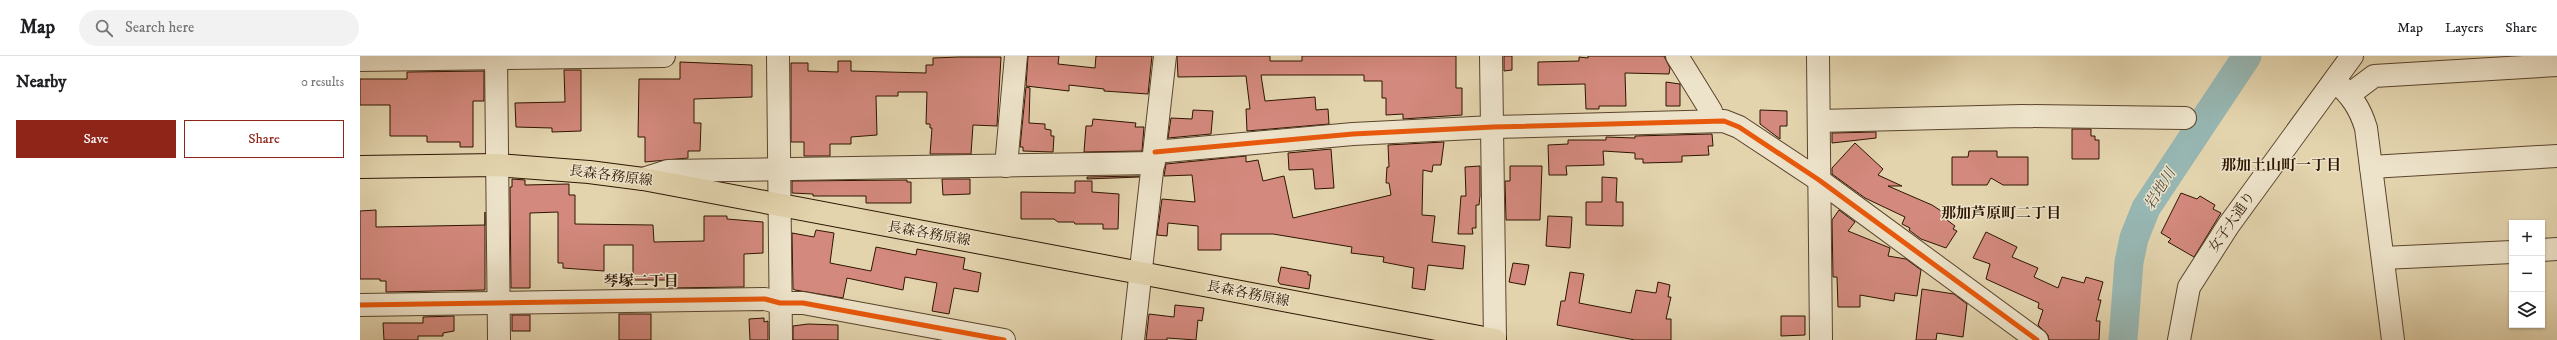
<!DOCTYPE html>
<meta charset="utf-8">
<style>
body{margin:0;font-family:"IM FELL DW Pica","Noto Serif JP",serif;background:#f2f2f2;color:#202124}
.controls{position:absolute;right:12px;bottom:12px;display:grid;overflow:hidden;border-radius:0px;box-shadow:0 1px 3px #0004}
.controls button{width:36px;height:36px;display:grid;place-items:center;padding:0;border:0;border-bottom:1px solid #e0e0e0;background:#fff;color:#202124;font:20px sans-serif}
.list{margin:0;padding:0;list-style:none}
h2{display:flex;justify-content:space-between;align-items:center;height:52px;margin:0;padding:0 16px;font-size:17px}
h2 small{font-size:13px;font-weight:400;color:#757577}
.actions{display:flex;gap:8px;padding:12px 16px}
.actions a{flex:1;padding:9px 0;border:1px solid #8f2418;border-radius:0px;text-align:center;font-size:14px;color:#8f2418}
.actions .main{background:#8f2418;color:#fff}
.icon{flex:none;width:22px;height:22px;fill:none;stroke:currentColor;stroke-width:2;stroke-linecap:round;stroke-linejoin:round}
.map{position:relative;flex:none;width:2197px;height:284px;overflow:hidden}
header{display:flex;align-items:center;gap:24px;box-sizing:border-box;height:56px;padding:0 20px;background:#fff;border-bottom:1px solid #e0e0e0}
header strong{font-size:19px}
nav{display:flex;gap:22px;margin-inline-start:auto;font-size:14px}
.search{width:280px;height:36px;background:#f2f2f2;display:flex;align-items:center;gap:10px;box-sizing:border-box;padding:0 14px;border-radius:22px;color:#757577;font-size:15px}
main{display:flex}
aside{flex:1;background:#fff}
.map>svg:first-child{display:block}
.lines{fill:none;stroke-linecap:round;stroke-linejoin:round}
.river{stroke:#97b7b3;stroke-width:29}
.building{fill:#d3897d;stroke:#2e1500}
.minor-casing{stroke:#5b452c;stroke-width:24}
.major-casing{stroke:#2e1500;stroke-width:24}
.minor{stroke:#ede3ca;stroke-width:22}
.major{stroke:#e3d4ae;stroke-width:22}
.cycleway-casing{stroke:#ede3ca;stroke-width:8}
.cycleway{stroke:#e8590c;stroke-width:5}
.labels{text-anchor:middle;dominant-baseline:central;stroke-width:3;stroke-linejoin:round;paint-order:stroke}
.street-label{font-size:14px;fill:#2e1500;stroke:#ede3ca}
.neighbourhood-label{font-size:15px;font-weight:bold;fill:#2e1500;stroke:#ede3ca}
.water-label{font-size:15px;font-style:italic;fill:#534e3f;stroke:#ede3ca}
</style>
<header>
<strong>Map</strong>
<div class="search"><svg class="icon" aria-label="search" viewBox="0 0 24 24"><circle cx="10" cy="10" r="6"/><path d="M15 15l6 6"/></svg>Search here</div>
<nav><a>Map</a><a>Layers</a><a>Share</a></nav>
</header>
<main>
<aside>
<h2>Nearby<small>0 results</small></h2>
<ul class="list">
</ul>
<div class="actions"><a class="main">Save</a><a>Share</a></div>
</aside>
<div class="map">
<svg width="2197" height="284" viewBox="0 0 2197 284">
<rect width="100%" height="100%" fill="#e3d4ae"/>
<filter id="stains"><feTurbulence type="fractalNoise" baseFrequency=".005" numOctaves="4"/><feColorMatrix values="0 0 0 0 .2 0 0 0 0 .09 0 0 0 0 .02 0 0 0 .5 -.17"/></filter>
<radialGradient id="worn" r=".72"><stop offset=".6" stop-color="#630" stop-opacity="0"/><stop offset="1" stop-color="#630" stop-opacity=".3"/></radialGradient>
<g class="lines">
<polyline class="river" points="1763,284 1769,206 1774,182 1786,152 1887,0"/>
</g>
<g class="building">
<polygon points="668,0 699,0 698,8 735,12 736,0 792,0 788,38 744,35 744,33 709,29 709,35 666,30"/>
<polygon points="817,0 910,0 910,5 942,5 942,0 1096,0 1096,32 1102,32 1102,59 1043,63 1043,58 1026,59 1026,42 1022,42 1022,25 1004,25 1004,19 901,19 905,45 955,41 956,54 968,53 969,68 887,75 886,53 890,53 886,20 818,21"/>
<polygon points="1144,0 1152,0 1152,14 1144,15"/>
<polygon points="1228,0 1304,0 1310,12 1309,18 1265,17 1266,50 1239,50 1239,53 1226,53 1225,28 1178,29 1178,6 1219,5 1219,1 1228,2"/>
<polygon points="599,1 641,1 637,70 613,69 611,98 570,98 572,72 570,72 570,68 566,68 567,36 538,36 538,40 516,40 517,79 491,81 491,88 470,88 470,100 444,100 444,86 431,86 431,7 448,7 448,15 478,16 478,5 491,5 491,15 566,17 566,9 573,9 573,2"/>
<polygon points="320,6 392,9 392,41 334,43 334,67 341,67 340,95 328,95 328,102 285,106 285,81 278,81 279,23 320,23"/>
<polygon points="204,14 221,14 221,75 192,76 192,72 156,71 155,47 205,46"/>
<polygon points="124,15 124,45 113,45 113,91 100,91 100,86 67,86 67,80 30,80 30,49 0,49 0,23 47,23 47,16"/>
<polygon points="1306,26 1320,28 1320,50 1306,50"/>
<polygon points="666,31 670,32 669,67 685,68 685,73 691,74 691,80 694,80 693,96 663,95 663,91 660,91"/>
<polygon points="833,54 853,55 851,78 808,82 811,62 832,63"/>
<polygon points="1400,54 1427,55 1427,70 1420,70 1420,83 1400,68"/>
<polygon points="733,63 776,67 775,71 784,71 782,95 724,96 726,70 732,70"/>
<polygon points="1712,73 1731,73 1731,80 1735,80 1735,84 1739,84 1739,103 1712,103"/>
<polygon points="1516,76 1516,82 1472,87 1472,77"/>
<polygon points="1352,78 1353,90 1348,90 1349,99 1322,100 1322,106 1283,107 1283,103 1275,103 1275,97 1243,95 1244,109 1206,110 1207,119 1189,119 1188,89 1208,88 1208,84 1246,84 1246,81 1275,82 1275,80"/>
<polygon points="1084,86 1081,109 1073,109 1072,116 1063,114 1062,159 1075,160 1072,186 1105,190 1103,213 1068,209 1065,234 1052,232 1054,212 1023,206 1024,201 991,197 992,191 913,178 861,178 861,194 838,194 838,170 808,167 807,180 797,179 802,143 835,146 832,119 804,120 806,108 886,100 886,106 898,104 903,125 924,120 933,162 1031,139 1029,127 1026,127 1027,111 1029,111 1028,89"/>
<polygon points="1495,87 1523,113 1518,119 1542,130 1528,130 1572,149 1589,160 1587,164 1595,170 1593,173 1597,175 1586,192 1561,183 1549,174 1550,172 1542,168 1545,161 1505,142 1472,118 1472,112"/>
<polygon points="971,93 974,132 955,133 953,113 929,114 928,97"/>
<polygon points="1609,95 1637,95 1637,101 1668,101 1668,129 1643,129 1631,122 1627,129 1592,129 1592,101 1608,101"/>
<polygon points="1120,110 1120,140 1119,149 1116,149 1116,172 1112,172 1113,178 1098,178 1101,140 1106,140 1105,111"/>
<polygon points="1150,110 1182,110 1180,164 1146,164 1145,125 1150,125"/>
<polygon points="779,120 779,121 727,123 727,121"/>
<polygon points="1242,121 1257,122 1256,146 1263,146 1263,170 1226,169 1226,146 1242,146"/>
<polygon points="152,123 165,124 165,129 209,128 209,139 215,139 215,168 293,169 294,186 344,185 344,160 367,160 367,163 403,166 403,197 384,198 384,231 307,232 307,224 273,224 273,189 244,189 244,215 203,212 203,207 198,207 198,156 170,157 170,232 151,232 150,131 152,131"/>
<polygon points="582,123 610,123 610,138 583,139"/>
<polygon points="547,124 547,126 551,126 551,147 506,147 506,140 453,140 453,138 432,137 432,125"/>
<polygon points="715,125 732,125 732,136 759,138 758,173 743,173 743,168 715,168 714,166 698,166 694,163 661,163 661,136 715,137"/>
<polygon points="1821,137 1837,143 1840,140 1855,149 1853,153 1861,157 1834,201 1808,186 1811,183 1801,177"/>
<polygon points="16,154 16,171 125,169 125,156 125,234 26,236 26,225 20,225 20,223 0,223 0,155"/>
<polygon points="1479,154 1495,166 1488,175 1530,192 1528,200 1546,203 1561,214 1557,240 1535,237 1534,245 1500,239 1500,251 1478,251 1477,221 1473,221 1472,164"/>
<polygon points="1188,160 1212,161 1210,192 1186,190"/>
<polygon points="456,174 474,177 470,207 511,215 516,191 556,199 557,193 605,202 603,213 621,217 618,236 594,232 589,258 572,255 577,227 545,221 543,234 487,222 483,242 435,234 433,233 432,177 454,181"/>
<polygon points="1626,176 1657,191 1652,201 1678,212 1674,221 1698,232 1702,221 1724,227 1726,221 1743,226 1738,244 1741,244 1736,265 1740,265 1739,284 1689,284 1688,279 1678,269 1683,254 1678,252 1679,247 1626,223 1630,208 1613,202"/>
<polygon points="1153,207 1169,209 1165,229 1149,226"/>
<polygon points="921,211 948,216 948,219 951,219 949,233 920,228 918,225"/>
<polygon points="1210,216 1224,218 1219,247 1271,257 1276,234 1296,237 1298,226 1310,229 1308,241 1311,241 1306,263 1311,263 1311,284 1275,284 1197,269 1201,245 1205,245"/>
<polygon points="1562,233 1594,238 1607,248 1603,281 1577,277 1576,284 1556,284"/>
<polygon points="815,249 844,252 842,265 838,264 836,284 807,282 807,284 786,284 789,258 814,261"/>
<rect x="259" y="258" width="32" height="26"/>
<rect x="152" y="259" width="18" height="16"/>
<polygon points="94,260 94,275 83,277 83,280 58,280 58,284 24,284 23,267 63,267 63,261"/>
<polygon points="1421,260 1445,260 1445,279 1421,280"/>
<polygon points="404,262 404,266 408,265 408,284 390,284 389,263"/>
<polygon points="448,268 478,269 478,284 433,284 433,270"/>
</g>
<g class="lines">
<g class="minor-casing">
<g id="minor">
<polyline points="136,0 139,284"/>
<polyline points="418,0 421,284"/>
<polyline points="1131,0 1135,284"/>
<polyline points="1317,0 1351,55 1352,65"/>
<polyline points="1458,0 1461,284"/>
<polyline points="0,4 304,0"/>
<path d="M1975,25C1991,39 2000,52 2006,72L2033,284"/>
<polyline points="1990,38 2014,20 2197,9"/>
<polyline points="1459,65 1662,60 1825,62"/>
<polyline points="795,96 993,78 1133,71 1364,65 1379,71 1459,124 1677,284"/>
<polyline points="646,110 656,0"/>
<polyline points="2011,111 2197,100"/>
<polyline points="283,123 308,115 794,107"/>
<polyline points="2182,194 2197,193"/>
<polyline points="2023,202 2152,196"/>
<polyline points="0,249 405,243 420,247 443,247 644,284"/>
<polyline points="773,284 805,0"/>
<polyline points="1819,284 1829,231 1868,170 1992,0"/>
</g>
</g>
<g class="major-casing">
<polyline id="major" points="0,111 136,109 229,116 283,123 1135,284"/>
</g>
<use href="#minor" class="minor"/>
<use href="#major" class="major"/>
<g class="cycleway-casing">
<g id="cycleway">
<polyline points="795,96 993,78 1133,71 1364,65 1379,71 1459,124 1677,284"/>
<polyline points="0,249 405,243 420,247 443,247 644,284"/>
</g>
</g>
<use href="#cycleway" class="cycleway"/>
</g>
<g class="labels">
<g class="street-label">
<text transform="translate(251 120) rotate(7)">長森各務原線</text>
<text transform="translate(1872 166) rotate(-55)">女子大通り</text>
<text transform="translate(569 178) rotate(10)">長森各務原線</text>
<text transform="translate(888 238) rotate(11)">長森各務原線</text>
</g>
<g class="neighbourhood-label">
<text x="1921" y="109">那加土山町一丁目</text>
<text x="1641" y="157">那加芦原町二丁目</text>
<text x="281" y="225">琴塚二丁目</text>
</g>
<g class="water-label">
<text transform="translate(1800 133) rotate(-58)">岩地川</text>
</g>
</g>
<rect width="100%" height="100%" filter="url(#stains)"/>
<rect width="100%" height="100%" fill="url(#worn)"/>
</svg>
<div class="controls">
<button>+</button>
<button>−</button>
<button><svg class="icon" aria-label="layers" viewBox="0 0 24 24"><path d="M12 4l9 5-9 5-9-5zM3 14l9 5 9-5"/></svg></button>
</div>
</div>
</main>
